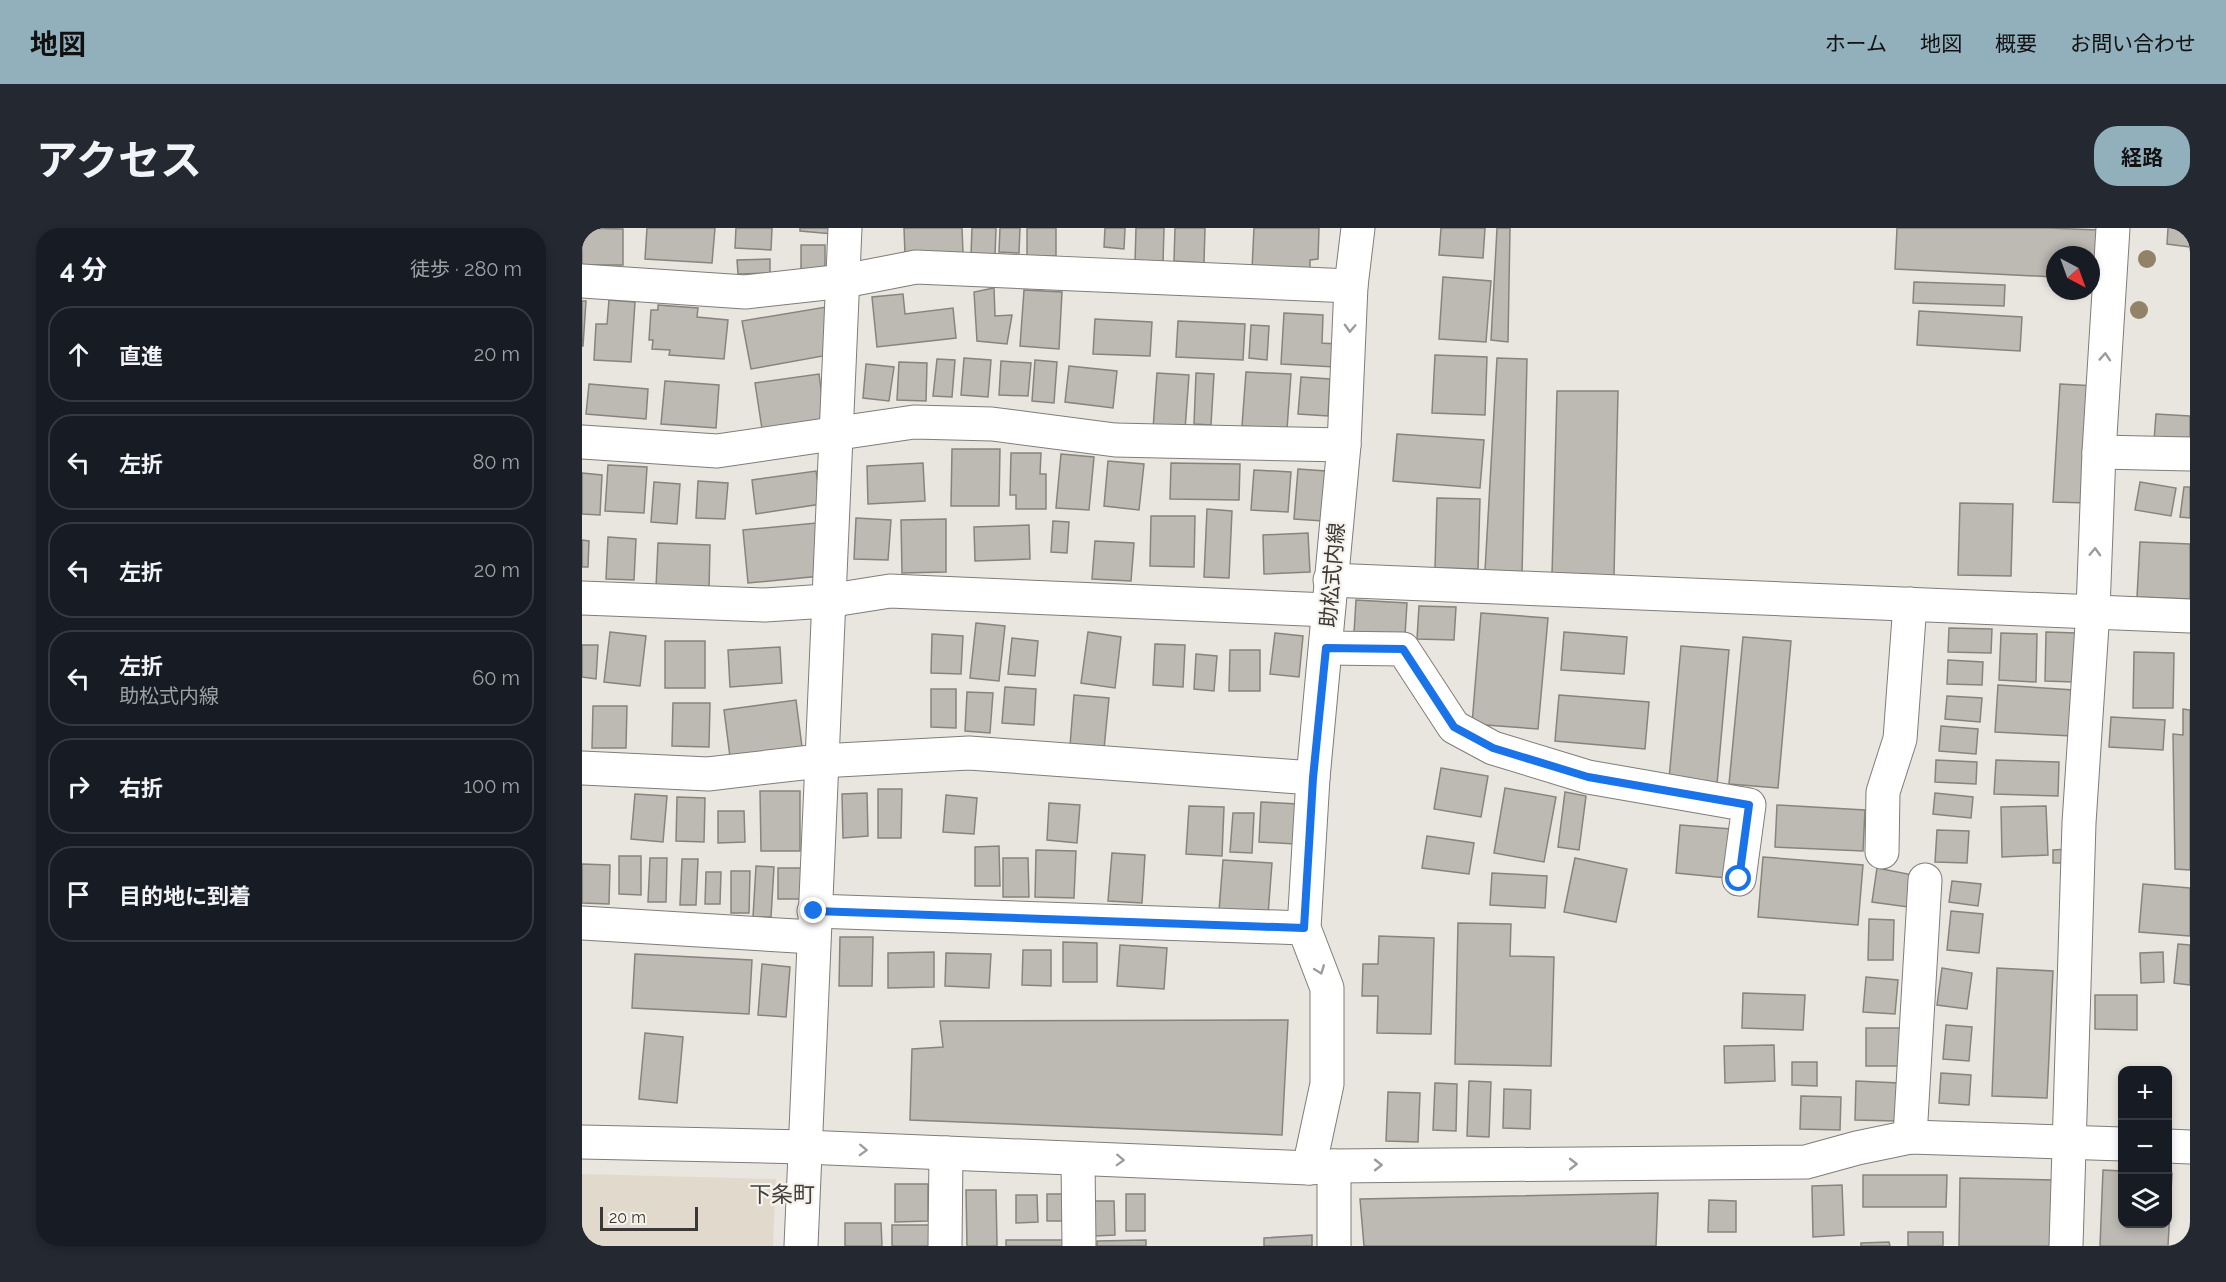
<!DOCTYPE html>
<html lang="ja">
<meta charset="utf-8">
<style>
body{margin:0;font-family:Raleway,"Noto Sans JP",sans-serif;background:#242831;color:#f1f3f6}
.controls{position:absolute;right:18px;bottom:18px;display:grid;overflow:hidden;border-radius:12px;box-shadow:0 3px 9px #0003}
.controls button{width:54px;height:54px;display:grid;place-items:center;padding:0;border:0;border-bottom:2px solid #363941;background:#171b24;color:#f1f3f6;font:30px sans-serif}
.compass{position:absolute;left:1464px;top:18px;width:54px;height:54px;border-radius:50%;background:#171b24;box-shadow:0 3px 9px #0003;rotate:139deg}
.scale{position:absolute;left:18px;bottom:15px;width:98px;box-sizing:border-box;padding-left:6px;border:3px solid #3a3836;border-top:0;font-size:16px;line-height:21px;white-space:nowrap;color:#3a3836;-webkit-text-stroke:4px #f6f2ec;paint-order:stroke}
.stop{position:absolute;width:18px;height:18px;margin:-14px;border:4px solid #1a73e8;border-radius:50%;background:#fff}
.stop.end{background:#1a73e8;border-color:#fff;box-shadow:0 2px 6px #0008}
.list{margin:0;padding:0;list-style:none}
h2{display:flex;justify-content:space-between;align-items:center;height:78px;margin:0;padding:0 24px;font-size:26px}
h2 small{font-size:20px;font-weight:400;color:#9ea1a6}
.list li{display:grid;grid-template-columns:39px 1fr auto;gap:18px;align-items:center;box-sizing:border-box;height:96px;margin:0 12px 12px;padding:0 12px;border:2px solid #363941;border-radius:24px}
.list b{display:block;font-size:22px;white-space:nowrap}
.list p{margin:0;font-size:20px;white-space:nowrap;color:#9ea1a6}
.list em{font-size:20px;font-style:normal;color:#9ea1a6}
.icon{flex:none;width:33px;height:33px;fill:none;stroke:currentColor;stroke-width:2;stroke-linecap:round;stroke-linejoin:round}
.map{position:relative;flex:none;width:1608px;height:1018px;overflow:hidden;border-radius:24px}
header{display:flex;align-items:center;gap:36px;box-sizing:border-box;height:84px;padding:0 30px;background:#92b0bc;color:#111}
header strong{font-size:28px}
nav{display:flex;gap:33px;margin-inline-start:auto;font-size:21px}
.intro{display:flex;align-items:center;justify-content:space-between;box-sizing:border-box;height:144px;padding:0 36px}
h1{margin:0;font-size:42px}
.button{padding:15px 27px;border-radius:24px;background:#92b0bc;color:#111;font-size:21px;font-weight:700}
main{display:flex;gap:36px;padding:0 36px}
aside{flex:1;background:#171b24;border-radius:24px;box-shadow:0 3px 9px #0003}
.map>svg:first-child{display:block}
.built{fill:#e2d9cd}
.building{fill:#bdb9b3;stroke:#87847e;stroke-width:1.5}
.lines{fill:none;stroke-linecap:round;stroke-linejoin:round}
.minor-casing{stroke:#807c77;stroke-width:35}
.minor{stroke:#fff;stroke-width:33}
.tree{fill:#918268}
.oneway{stroke:#9c9c9a}
.route{stroke:#1a73e8;stroke-width:8}
.labels{text-anchor:middle;dominant-baseline:central;stroke-width:4.5;stroke-linejoin:round;paint-order:stroke}
.street-label{font-size:21px;fill:#3a3836;stroke:#f6f2ec}
.neighbourhood-label{font-size:22px;fill:#44413c;stroke:#f6f2ec}
</style>
<header>
<strong>地図</strong>
<nav><a>ホーム</a><a>地図</a><a>概要</a><a>お問い合わせ</a></nav>
</header>
<div class="intro"><h1>アクセス</h1><a class="button">経路</a></div>
<main>
<aside>
<h2>4 分<small>徒歩 · 280 m</small></h2>
<ul class="list">
<li><svg class="icon" aria-label="ahead" viewBox="0 0 24 24"><path d="M12 20V5M6 11l6-6 6 6"/></svg><div><b>直進</b></div><em>20 m</em></li>
<li><svg class="icon" aria-label="left" viewBox="0 0 24 24"><path d="M17 20v-9H6M10 6l-5 5 5 5"/></svg><div><b>左折</b></div><em>80 m</em></li>
<li><svg class="icon" aria-label="left" viewBox="0 0 24 24"><path d="M17 20v-9H6M10 6l-5 5 5 5"/></svg><div><b>左折</b></div><em>20 m</em></li>
<li><svg class="icon" aria-label="left" viewBox="0 0 24 24"><path d="M17 20v-9H6M10 6l-5 5 5 5"/></svg><div><b>左折</b><p>助松式内線</p></div><em>60 m</em></li>
<li><svg class="icon" aria-label="right" viewBox="0 0 24 24"><path d="M7 20v-9h11M14 6l5 5-5 5"/></svg><div><b>右折</b></div><em>100 m</em></li>
<li><svg class="icon" aria-label="arrive" viewBox="0 0 24 24"><path d="M6 21V4h12l-3 4 3 4H6"/></svg><div><b>目的地に到着</b></div></li>
</ul>
</aside>
<div class="map">
<svg width="1608" height="1018" viewBox="0 0 1608 1018">
<rect width="100%" height="100%" fill="#e9e5df"/>
<polygon class="built" points="0,946 194,951 191,1018 0,1018"/>
<g class="building">
<polygon points="0,0 41,1 41,37 0,37"/>
<polygon points="65,0 133,0 130,35 63,31"/>
<polygon points="154,0 190,0 189,22 153,20"/>
<polygon points="218,0 251,0 251,6 218,3"/>
<polygon points="322,0 380,0 381,25 323,27"/>
<polygon points="390,0 414,0 413,27 389,27"/>
<polygon points="418,0 438,0 437,25 417,24"/>
<rect x="445" y="0" width="29" height="28"/>
<polygon points="523,0 543,0 542,21 522,19"/>
<polygon points="554,0 582,0 581,35 553,34"/>
<polygon points="593,0 623,0 622,35 592,33"/>
<polygon points="672,0 737,0 736,31 728,32 728,44 670,41"/>
<polygon points="859,0 903,0 901,30 857,27"/>
<polygon points="915,0 928,0 926,114 909,112"/>
<polygon points="1315,0 1467,0 1516,2 1514,51 1509,51 1509,27 1473,27 1473,49 1313,41"/>
<polygon points="1586,0 1608,0 1608,19 1585,16"/>
<rect x="219" y="17" width="24" height="24"/>
<polygon points="188,31 188,45 156,46 155,32"/>
<polygon points="861,49 909,53 904,114 857,111"/>
<polygon points="1332,54 1423,57 1422,78 1331,75"/>
<polygon points="412,60 413,88 430,87 425,116 395,113 392,64"/>
<polygon points="442,62 480,64 477,121 438,118"/>
<polygon points="321,66 323,86 371,80 374,110 295,119 290,69"/>
<polygon points="27,72 53,74 49,134 12,132 14,96 25,96"/>
<polygon points="0,73 4,73 1,118 0,118"/>
<polygon points="76,77 116,80 115,89 146,92 142,131 87,127 88,122 70,121 71,112 67,112 69,82 76,82"/>
<polygon points="244,79 252,126 169,141 160,93"/>
<polygon points="1337,83 1440,89 1438,123 1335,117"/>
<polygon points="702,85 741,87 740,115 754,116 753,139 699,136"/>
<polygon points="513,91 570,94 568,128 511,126"/>
<polygon points="596,93 663,96 661,132 594,129"/>
<polygon points="669,97 687,98 685,132 667,130"/>
<polygon points="853,127 905,129 903,187 850,185"/>
<polygon points="382,130 409,132 406,169 379,167"/>
<polygon points="915,130 945,131 940,346 903,343"/>
<polygon points="355,131 373,132 370,169 351,168"/>
<polygon points="453,132 475,134 472,175 450,173"/>
<polygon points="419,133 449,135 446,168 417,167"/>
<polygon points="317,134 345,135 344,173 315,172"/>
<polygon points="284,136 312,139 307,173 281,170"/>
<polygon points="487,138 535,143 531,180 483,174"/>
<polygon points="664,144 709,146 705,201 660,198"/>
<polygon points="575,145 607,147 603,202 571,201"/>
<polygon points="614,145 632,146 629,197 612,196"/>
<polygon points="237,146 243,192 180,201 173,155"/>
<polygon points="719,149 748,151 746,188 716,186"/>
<polygon points="83,153 137,157 134,200 79,196"/>
<polygon points="7,156 66,161 64,191 4,186"/>
<polygon points="1478,156 1514,158 1506,275 1471,274"/>
<polygon points="975,163 1036,163 1032,348 970,347"/>
<polygon points="1574,186 1608,188 1608,214 1572,213"/>
<polygon points="815,206 902,212 898,260 811,253"/>
<polygon points="370,221 418,221 417,278 369,278"/>
<polygon points="429,225 459,225 458,246 464,246 464,281 434,281 434,267 428,267"/>
<polygon points="479,226 512,229 507,282 474,280"/>
<polygon points="526,233 562,236 557,282 522,278"/>
<polygon points="341,235 343,273 286,276 285,238"/>
<polygon points="589,235 658,236 657,272 588,271"/>
<polygon points="26,237 65,239 62,285 23,283"/>
<polygon points="716,241 744,243 741,293 712,291"/>
<polygon points="672,242 709,244 706,284 669,282"/>
<polygon points="234,243 239,276 174,286 170,252"/>
<polygon points="0,245 20,247 18,287 0,286"/>
<polygon points="116,253 146,255 143,291 114,290"/>
<polygon points="72,254 98,256 95,296 69,294"/>
<polygon points="1558,254 1594,260 1589,288 1553,282"/>
<polygon points="1602,259 1608,259 1608,290 1598,289"/>
<polygon points="855,270 898,271 896,341 853,340"/>
<polygon points="1378,275 1431,276 1429,348 1376,347"/>
<polygon points="625,281 650,283 647,350 622,349"/>
<polygon points="569,288 613,288 612,339 568,338"/>
<polygon points="274,290 309,292 306,332 272,331"/>
<polygon points="364,291 364,344 320,345 319,292"/>
<polygon points="471,293 487,294 485,325 469,324"/>
<polygon points="234,295 239,348 166,355 161,302"/>
<polygon points="447,297 448,331 393,333 392,299"/>
<polygon points="726,305 728,344 682,346 681,307"/>
<polygon points="26,309 54,311 52,352 24,351"/>
<polygon points="0,312 7,313 6,339 0,339"/>
<polygon points="513,313 552,315 549,353 510,351"/>
<polygon points="1558,314 1608,316 1608,371 1555,369"/>
<polygon points="76,315 128,317 127,362 74,360"/>
<polygon points="774,372 825,375 823,407 772,405"/>
<polygon points="837,378 874,379 872,412 835,411"/>
<polygon points="899,385 966,390 956,501 890,496"/>
<polygon points="394,395 423,398 417,453 388,450"/>
<polygon points="1367,400 1410,401 1409,425 1366,424"/>
<polygon points="28,404 64,408 58,458 22,454"/>
<polygon points="506,404 539,409 533,460 499,455"/>
<polygon points="982,404 1045,409 1042,446 979,442"/>
<polygon points="1464,404 1494,405 1492,454 1463,453"/>
<polygon points="693,405 721,408 717,449 688,446"/>
<polygon points="1419,405 1455,406 1454,454 1417,452"/>
<polygon points="350,406 381,408 379,446 349,445"/>
<polygon points="1161,409 1209,413 1196,560 1147,556"/>
<polygon points="430,410 456,413 453,448 426,446"/>
<rect x="83" y="413" width="40" height="47"/>
<polygon points="573,416 603,417 601,459 571,457"/>
<polygon points="0,417 16,417 14,451 0,449"/>
<polygon points="1099,418 1147,422 1135,556 1087,551"/>
<polygon points="198,419 200,455 148,459 146,422"/>
<polygon points="648,422 678,422 678,463 647,463"/>
<polygon points="1552,424 1592,425 1591,480 1551,480"/>
<polygon points="614,426 635,428 632,463 612,461"/>
<polygon points="1366,432 1401,434 1400,457 1365,456"/>
<polygon points="1416,457 1492,462 1490,508 1413,504"/>
<polygon points="423,459 454,461 452,497 420,495"/>
<polygon points="349,461 374,461 374,500 349,499"/>
<polygon points="385,464 411,465 408,505 383,503"/>
<polygon points="492,467 527,470 522,521 488,518"/>
<polygon points="977,467 1067,474 1063,521 973,513"/>
<polygon points="1365,468 1400,470 1398,494 1363,491"/>
<polygon points="214,472 220,519 148,529 142,482"/>
<polygon points="91,475 128,475 127,519 90,518"/>
<polygon points="11,478 45,478 44,520 10,520"/>
<polygon points="1601,481 1608,482 1608,642 1593,641 1591,506 1601,507"/>
<polygon points="1529,489 1583,492 1581,522 1527,519"/>
<polygon points="1359,498 1396,501 1394,526 1357,523"/>
<polygon points="1354,532 1395,534 1394,556 1353,554"/>
<polygon points="1414,532 1477,534 1476,568 1412,566"/>
<polygon points="859,540 906,548 899,589 852,581"/>
<polygon points="923,560 974,569 962,634 912,625"/>
<polygon points="296,561 320,561 319,610 296,610"/>
<polygon points="178,563 218,563 218,623 179,623"/>
<polygon points="983,564 1004,568 997,622 976,619"/>
<polygon points="285,565 286,608 261,610 260,566"/>
<polygon points="1353,565 1391,569 1389,590 1351,586"/>
<polygon points="53,566 85,568 81,614 49,611"/>
<polygon points="364,567 395,570 392,606 361,604"/>
<polygon points="95,569 123,570 122,614 94,613"/>
<polygon points="679,574 716,576 713,616 677,614"/>
<polygon points="467,575 498,577 495,615 465,612"/>
<polygon points="1195,577 1283,582 1281,623 1193,619"/>
<polygon points="607,578 642,579 640,628 604,626"/>
<polygon points="1464,578 1466,627 1420,629 1419,579"/>
<polygon points="136,583 162,583 163,614 136,615"/>
<polygon points="651,585 672,585 670,625 648,624"/>
<polygon points="1098,597 1149,601 1145,650 1094,645"/>
<polygon points="1355,602 1387,603 1385,635 1353,634"/>
<polygon points="845,608 892,615 887,646 840,640"/>
<polygon points="417,618 418,658 393,658 393,619"/>
<polygon points="1488,621 1488,635 1471,635 1471,622"/>
<polygon points="454,622 494,623 492,670 453,669"/>
<polygon points="530,625 563,627 560,675 526,673"/>
<polygon points="37,628 59,628 59,667 37,666"/>
<polygon points="1181,629 1281,637 1276,697 1176,689"/>
<polygon points="68,630 85,630 84,674 66,674"/>
<polygon points="421,630 446,630 447,669 421,669"/>
<polygon points="993,630 1045,641 1034,694 982,684"/>
<polygon points="100,631 116,631 114,677 98,677"/>
<polygon points="641,632 690,635 686,687 637,683"/>
<polygon points="0,636 28,637 27,676 0,675"/>
<polygon points="174,638 192,639 189,689 171,689"/>
<polygon points="196,640 223,640 222,671 196,671"/>
<polygon points="1295,640 1331,647 1326,679 1290,674"/>
<polygon points="149,643 168,643 167,685 149,685"/>
<polygon points="124,644 139,644 138,676 123,676"/>
<polygon points="910,645 965,648 963,680 908,677"/>
<polygon points="1370,653 1399,656 1396,678 1367,674"/>
<polygon points="1561,656 1608,660 1608,708 1557,704"/>
<polygon points="1369,683 1401,686 1397,725 1365,722"/>
<polygon points="1287,691 1312,692 1311,732 1286,732"/>
<polygon points="876,695 929,696 928,728 972,729 969,838 873,836"/>
<polygon points="797,708 852,710 849,806 795,805 796,768 780,768 781,736 796,736"/>
<polygon points="258,709 291,709 290,758 257,758"/>
<polygon points="481,714 515,715 515,754 481,754"/>
<polygon points="1596,716 1608,717 1608,757 1592,755"/>
<polygon points="538,717 585,720 582,761 535,758"/>
<polygon points="441,722 469,722 469,758 440,757"/>
<polygon points="352,724 352,759 306,760 306,725"/>
<polygon points="1581,724 1582,754 1559,755 1558,725"/>
<polygon points="364,725 409,726 407,760 363,758"/>
<polygon points="53,726 170,732 167,786 50,780"/>
<polygon points="180,736 208,739 204,789 176,787"/>
<polygon points="1360,740 1390,745 1385,781 1355,777"/>
<polygon points="1415,740 1471,743 1465,870 1410,868"/>
<polygon points="1284,749 1316,752 1313,786 1281,784"/>
<polygon points="1161,765 1223,767 1221,802 1160,800"/>
<polygon points="1513,767 1555,767 1555,802 1513,801"/>
<polygon points="706,792 700,907 328,892 330,821 361,819 358,793"/>
<polygon points="1364,797 1390,799 1387,833 1361,831"/>
<rect x="1284" y="800" width="34" height="38"/>
<polygon points="63,805 101,809 95,875 57,871"/>
<polygon points="1192,817 1193,853 1143,855 1142,818"/>
<polygon points="1210,834 1235,834 1235,858 1210,857"/>
<polygon points="1359,845 1389,847 1387,877 1357,875"/>
<polygon points="887,853 909,854 907,909 885,908"/>
<polygon points="1274,853 1317,855 1315,893 1273,892"/>
<polygon points="853,855 875,856 874,903 851,902"/>
<polygon points="922,861 949,862 948,901 921,900"/>
<polygon points="806,864 838,865 836,914 804,913"/>
<polygon points="1219,868 1259,869 1258,902 1218,901"/>
<polygon points="1521,942 1540,943 1540,996 1586,996 1586,944 1590,945 1586,1018 1518,1018"/>
<polygon points="1281,947 1365,947 1364,979 1281,979"/>
<polygon points="1378,950 1472,952 1471,1018 1377,1018"/>
<polygon points="313,956 346,956 346,993 313,994"/>
<polygon points="1260,957 1262,1007 1231,1009 1230,958"/>
<polygon points="384,962 414,962 415,1018 385,1018"/>
<polygon points="1076,965 1074,1018 782,1018 778,971"/>
<rect x="465" y="966" width="16" height="27"/>
<rect x="544" y="966" width="19" height="37"/>
<polygon points="434,967 455,967 456,994 434,995"/>
<polygon points="1127,972 1154,973 1154,1004 1126,1004"/>
<polygon points="513,973 532,973 533,1007 513,1008"/>
<polygon points="263,995 299,995 300,1018 263,1018"/>
<rect x="310" y="997" width="42" height="21"/>
<rect x="1326" y="1004" width="35" height="14"/>
<polygon points="730,1007 730,1018 682,1018 682,1010"/>
<rect x="424" y="1012" width="60" height="6"/>
<polygon points="564,1012 564,1018 515,1018 515,1013"/>
<polygon points="1307,1014 1308,1018 1279,1018 1279,1015"/>
</g>
<g class="lines">
<g class="minor-casing">
<g id="minor">
<polyline points="0,53 163,64 262,53 334,39 769,58"/>
<polyline points="0,214 135,223 332,194 410,196 533,212 762,217"/>
<polyline points="1517,224 1608,226"/>
<polyline points="748,352 1608,388"/>
<polyline points="0,370 183,377 245,373 308,363 746,382"/>
<polyline points="744,420 821,421 872,499 911,520 1006,549 1167,577 1157,651"/>
<polyline points="0,540 126,546 238,533 387,525 731,550"/>
<polyline points="1300,624 1301,564 1318,511 1328,376"/>
<polyline points="232,683 722,700"/>
<polyline points="0,695 231,709"/>
<polyline points="1328,909 1343,652"/>
<polyline points="0,914 222,919 727,940 752,938 1224,934 1275,920 1328,909 1540,916"/>
<polyline points="1586,918 1608,919"/>
<polyline points="496,931 497,1018"/>
<polyline points="752,938 752,1018"/>
<polyline points="727,940 745,856 745,760 722,700 731,550 762,217 769,58 776,0"/>
<polyline points="219,1018 263,0"/>
<polyline points="363,1018 364,925"/>
<polyline points="1484,1018 1497,595 1511,382 1517,224 1531,0"/>
</g>
</g>
<use href="#minor" class="minor"/>
</g>
<g class="tree">
<circle cx="1565" cy="31" r="9"/>
<circle cx="1557" cy="82" r="9"/>
</g>
<defs><path id="oneway-chevron" d="M-2-3.5L2.5 0L-2 3.5" fill="none" stroke-width="1.6" stroke-linecap="round" stroke-linejoin="round" transform="scale(1.5)"/></defs>
<g class="oneway">
<use href="#oneway-chevron" transform="translate(768 100) rotate(92)"/>
<use href="#oneway-chevron" transform="translate(1523 129) rotate(-86)"/>
<use href="#oneway-chevron" transform="translate(1513 324) rotate(-88)"/>
<use href="#oneway-chevron" transform="translate(738 742) rotate(69)"/>
<use href="#oneway-chevron" transform="translate(281 922) rotate(2)"/>
<use href="#oneway-chevron" transform="translate(538 932) rotate(2)"/>
<use href="#oneway-chevron" transform="translate(991 936)"/>
<use href="#oneway-chevron" transform="translate(796 937)"/>
</g>
<g class="lines">
<polyline class="route" points="232,683 722,700 731,550 744,420 821,421 872,499 911,520 1006,549 1167,577 1157,651"/>
</g>
<g class="labels">
<g class="street-label">
<text transform="translate(750 347) rotate(-85)">助松式内線</text>
</g>
<g class="neighbourhood-label">
<text x="200" y="966">下条町</text>
</g>
</g>
</svg>
<div class="controls">
<button>+</button>
<button>−</button>
<button><svg class="icon" aria-label="layers" viewBox="0 0 24 24"><path d="M12 4l9 5-9 5-9-5zM3 14l9 5 9-5"/></svg></button>
</div>
<svg class="compass" viewBox="-18 -18 36 36"><path d="M0-13l5 13h-10z" fill="#e53935"/><path d="M0 13l5-13h-10z" fill="#9ea1a6"/></svg>
<div class="scale">20 m</div>
<div class="stop" style="left:1157px;top:651px"></div>
<div class="stop end" style="left:232px;top:683px"></div>
</div>
</main>
